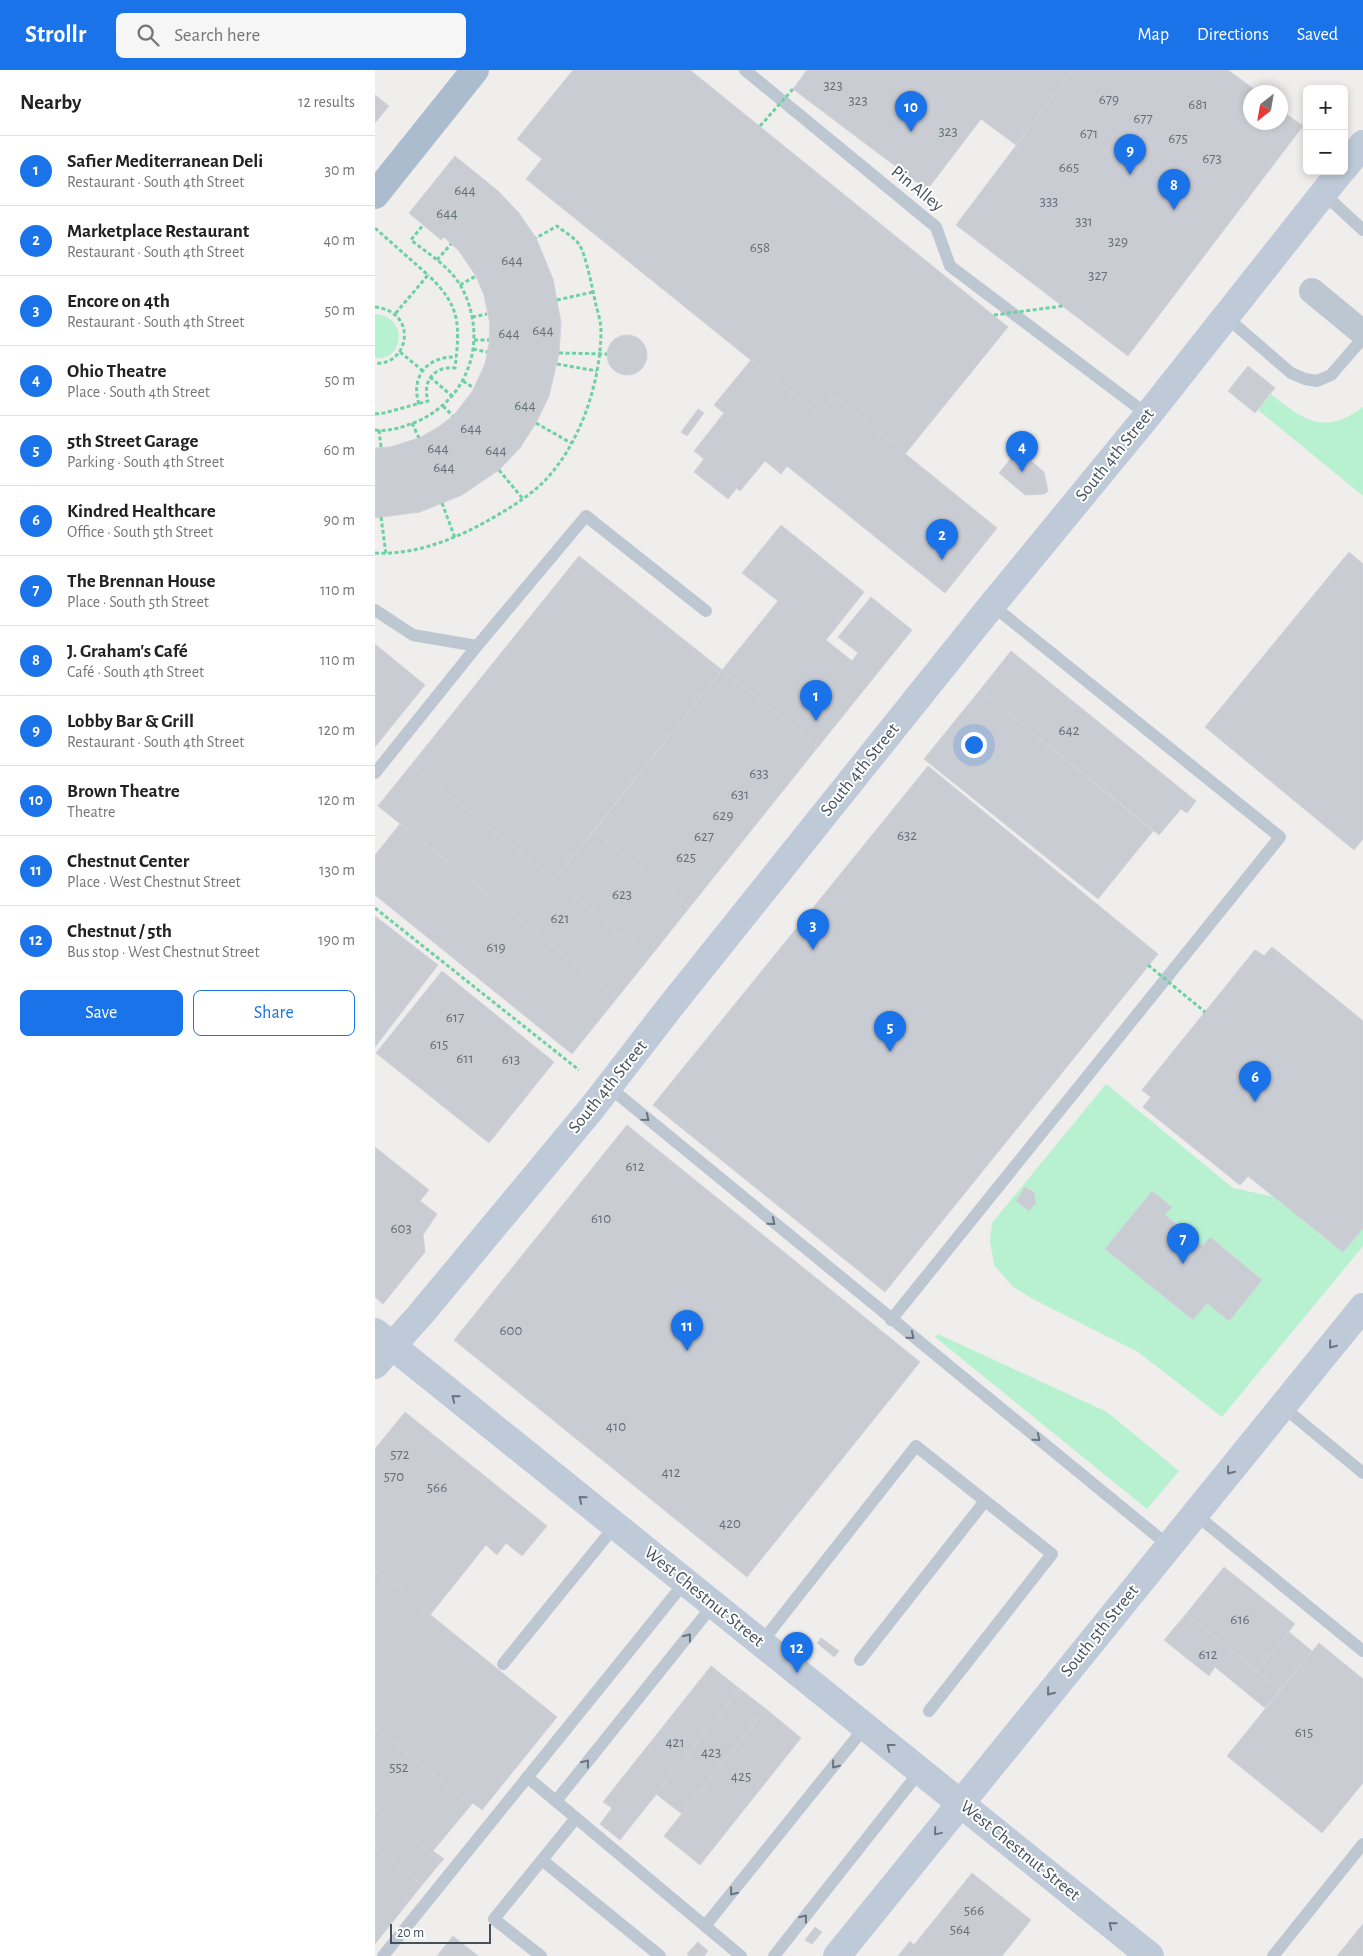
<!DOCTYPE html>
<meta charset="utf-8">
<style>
body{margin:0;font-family:"Alegreya Sans",sans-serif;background:#f6f6f6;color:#222}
.controls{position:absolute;right:15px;top:15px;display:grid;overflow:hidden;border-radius:8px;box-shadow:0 2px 8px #0003}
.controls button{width:45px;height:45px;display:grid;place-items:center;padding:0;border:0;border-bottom:1px solid #e0e0e0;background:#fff;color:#222;font:25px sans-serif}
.compass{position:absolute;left:868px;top:15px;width:45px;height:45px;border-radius:50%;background:#fff;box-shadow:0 2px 8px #0003;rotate:211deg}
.scale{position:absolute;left:15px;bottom:12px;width:101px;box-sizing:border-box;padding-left:5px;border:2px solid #44505c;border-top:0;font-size:14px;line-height:18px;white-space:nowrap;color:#44505c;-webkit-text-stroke:4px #fff;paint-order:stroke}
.you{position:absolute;left:598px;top:674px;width:18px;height:18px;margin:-12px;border:4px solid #fff;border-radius:50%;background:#1a73e8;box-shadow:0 0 0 8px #1a73e833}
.badge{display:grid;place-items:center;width:32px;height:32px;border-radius:50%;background:#1a73e8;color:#fff;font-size:16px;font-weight:700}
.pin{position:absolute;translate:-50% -41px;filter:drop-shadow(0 1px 2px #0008)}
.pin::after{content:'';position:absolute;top:26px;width:18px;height:15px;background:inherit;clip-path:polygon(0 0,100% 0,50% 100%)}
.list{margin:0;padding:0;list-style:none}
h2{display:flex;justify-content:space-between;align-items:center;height:65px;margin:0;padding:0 20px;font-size:21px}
h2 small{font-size:16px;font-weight:400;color:#767676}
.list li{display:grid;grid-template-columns:32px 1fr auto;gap:15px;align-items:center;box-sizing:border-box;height:70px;padding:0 20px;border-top:1px solid #e0e0e0}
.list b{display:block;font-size:19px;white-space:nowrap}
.list p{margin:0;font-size:16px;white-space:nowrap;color:#767676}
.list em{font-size:16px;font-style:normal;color:#767676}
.actions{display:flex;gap:10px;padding:15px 20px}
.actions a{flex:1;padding:11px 0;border:1px solid #1a73e8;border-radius:8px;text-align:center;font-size:18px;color:#1a73e8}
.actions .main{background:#1a73e8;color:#fff}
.icon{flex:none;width:28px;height:28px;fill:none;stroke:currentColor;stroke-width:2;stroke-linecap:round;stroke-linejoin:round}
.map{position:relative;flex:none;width:988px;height:1886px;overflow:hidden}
header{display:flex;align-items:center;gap:30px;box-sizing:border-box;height:70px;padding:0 25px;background:#1a73e8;color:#fff}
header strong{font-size:24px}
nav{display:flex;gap:28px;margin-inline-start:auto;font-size:18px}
.search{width:350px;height:45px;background:#f6f6f6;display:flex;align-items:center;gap:12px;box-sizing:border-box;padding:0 18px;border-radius:8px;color:#767676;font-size:19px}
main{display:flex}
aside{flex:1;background:#fff}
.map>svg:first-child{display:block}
.green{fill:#b8f1d0;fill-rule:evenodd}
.building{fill:#c9ccd3;stroke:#d1d3d9}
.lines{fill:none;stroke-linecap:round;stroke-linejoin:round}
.path{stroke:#6ed1a3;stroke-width:3;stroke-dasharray:4 2.5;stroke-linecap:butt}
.lane{stroke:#bdc7d1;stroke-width:12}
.street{stroke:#bdc7d1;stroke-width:26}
.secondary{stroke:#becad8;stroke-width:28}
.primary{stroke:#abbcce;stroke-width:28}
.path-bridge{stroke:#6ed1a3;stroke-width:3;stroke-dasharray:4 2.5;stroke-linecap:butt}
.oneway{stroke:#68747f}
.oneway2{stroke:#697581}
.labels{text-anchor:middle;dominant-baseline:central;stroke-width:4;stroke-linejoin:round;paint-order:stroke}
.number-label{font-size:15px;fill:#656f7a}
.street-label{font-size:18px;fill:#44505c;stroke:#fff}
</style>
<header>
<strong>Strollr</strong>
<div class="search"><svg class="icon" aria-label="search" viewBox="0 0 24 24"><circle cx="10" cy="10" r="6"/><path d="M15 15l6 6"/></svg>Search here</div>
<nav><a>Map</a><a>Directions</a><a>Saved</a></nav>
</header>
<main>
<aside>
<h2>Nearby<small>12 results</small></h2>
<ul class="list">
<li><span class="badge">1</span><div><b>Safier Mediterranean Deli</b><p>Restaurant · South 4th Street</p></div><em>30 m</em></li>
<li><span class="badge">2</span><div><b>Marketplace Restaurant</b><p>Restaurant · South 4th Street</p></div><em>40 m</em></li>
<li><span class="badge">3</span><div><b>Encore on 4th</b><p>Restaurant · South 4th Street</p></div><em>50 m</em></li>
<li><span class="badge">4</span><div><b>Ohio Theatre</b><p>Place · South 4th Street</p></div><em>50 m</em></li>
<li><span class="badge">5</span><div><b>5th Street Garage</b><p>Parking · South 4th Street</p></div><em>60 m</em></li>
<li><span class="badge">6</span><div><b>Kindred Healthcare</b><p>Office · South 5th Street</p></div><em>90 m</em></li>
<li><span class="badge">7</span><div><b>The Brennan House</b><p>Place · South 5th Street</p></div><em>110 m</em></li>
<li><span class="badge">8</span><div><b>J. Graham's Café</b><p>Café · South 4th Street</p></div><em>110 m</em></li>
<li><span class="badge">9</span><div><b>Lobby Bar &amp; Grill</b><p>Restaurant · South 4th Street</p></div><em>120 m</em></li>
<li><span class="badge">10</span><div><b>Brown Theatre</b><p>Theatre</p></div><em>120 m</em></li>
<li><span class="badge">11</span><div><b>Chestnut Center</b><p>Place · West Chestnut Street</p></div><em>130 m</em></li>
<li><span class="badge">12</span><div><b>Chestnut / 5th</b><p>Bus stop · West Chestnut Street</p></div><em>190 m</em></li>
</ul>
<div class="actions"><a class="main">Save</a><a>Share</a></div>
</aside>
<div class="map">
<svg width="988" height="1886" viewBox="0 0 988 1886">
<rect width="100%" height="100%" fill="#f0eded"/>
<g class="green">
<path d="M0,244C35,247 28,292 0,288Z"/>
<path d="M896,324C928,350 949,366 988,337V426L883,340Z"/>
<path d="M731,1014L858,1118L900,1127L968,1182L988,1158V1176L847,1347L763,1282L658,1229L638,1217L619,1195L615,1171L617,1153ZM650,1117L659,1122L661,1133L654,1141L641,1131ZM777,1121L797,1137L790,1145L828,1176L834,1168L854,1251L832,1233L818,1250L730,1179Z"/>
<polygon points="563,1264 732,1342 804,1401 772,1439 560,1267"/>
</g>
<g class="building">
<polygon points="198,0 315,0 633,257 530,384 459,326 444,345 151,109 167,89 142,69"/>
<polygon points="432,0 698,0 641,75 606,49 552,120 418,19"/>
<polygon points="698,0 853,0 883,22 876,22 876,52 906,52 906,40 928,56 753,286 581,155"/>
<polygon points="0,25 14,36 0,53"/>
<polygon points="80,86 123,121 144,143 161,168 178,209 186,253 184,283 174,326 161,353 145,378 124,400 87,425 45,442 0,448 0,378 15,377 44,368 62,358 78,346 97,322 110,294 114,274 115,254 109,225 101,206 84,181 69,167 66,170 34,143"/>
<circle cx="252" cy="285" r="20"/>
<polygon points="376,290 444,345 459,326 622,458 570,523 412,396 406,404 390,391 365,421 362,418 353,429 319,402 329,389 319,381 349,343 339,335"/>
<polygon points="873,296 900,318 880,343 853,321"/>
<polygon points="323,339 329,343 312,366 306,362"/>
<polygon points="643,380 669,402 673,421 670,424 650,425 624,403"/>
<polygon points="406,455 489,522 451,570 477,591 483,583 463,567 496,527 537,560 443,677 347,600 403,531 367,503"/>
<polygon points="974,482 988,494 988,769 979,780 830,657"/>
<polygon points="204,486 347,600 179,810 36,695"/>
<polygon points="0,574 50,615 0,677"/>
<polygon points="636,581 821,731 812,743 806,739 784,765 605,620"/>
<polygon points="347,600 443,677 314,838 219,761"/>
<polygon points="605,620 778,761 723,829 549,689"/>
<polygon points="36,695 275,887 242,928 3,736"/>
<polygon points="553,696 783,884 510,1222 278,1035"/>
<polygon points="25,754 242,928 197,984 0,825 0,785"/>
<polygon points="219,761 314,838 275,887 179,810"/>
<polygon points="0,846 63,895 0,977"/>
<polygon points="897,877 988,951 988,1158 968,1182 873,1106 865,1115 768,1037 776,1027 767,1020 830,942 880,880 889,886"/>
<polygon points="897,877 988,951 988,1158 968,1182 873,1106 865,1115 768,1037 776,1027 767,1020 830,942 880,880 889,886"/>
<polygon points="67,901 179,992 114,1073 1,983"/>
<polygon points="252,1055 545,1292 372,1507 79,1270"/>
<polygon points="0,1077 54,1120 45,1131 62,1144 48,1165 50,1182 8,1234 0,1227"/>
<polygon points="650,1117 659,1122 661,1133 654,1141 641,1131"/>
<polygon points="777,1121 797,1137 790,1145 828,1176 835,1167 887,1210 854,1251 832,1233 818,1250 730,1179"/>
<polygon points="30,1342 172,1456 147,1486 131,1473 122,1485 111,1475 55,1545 0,1500 0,1379"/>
<polygon points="849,1497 920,1554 882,1601 811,1544"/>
<polygon points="0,1500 182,1647 107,1740 98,1733 96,1735 0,1658"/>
<polygon points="811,1544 905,1620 890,1638 840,1597 834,1606 789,1570"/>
<polygon points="914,1562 937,1581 905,1620 882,1601"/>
<polygon points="446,1568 464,1581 459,1587 442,1573"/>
<polygon points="944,1573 988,1609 988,1713 947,1763 852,1686"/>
<polygon points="336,1596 365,1619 245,1770 225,1754 237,1738 228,1732"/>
<polygon points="365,1619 391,1639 307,1744 281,1724"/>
<polygon points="391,1639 426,1668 325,1795 289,1766"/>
<polygon points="0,1658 96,1735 58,1781 69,1789 66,1792 0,1738"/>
<polygon points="0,1738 66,1792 47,1815 0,1777"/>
<polygon points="0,1777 47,1815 0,1874"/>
<polygon points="597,1803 656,1850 627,1886 523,1886 535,1871 539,1875"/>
<polygon points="988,1854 988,1886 962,1886"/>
<polygon points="440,1857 447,1862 437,1874 430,1870"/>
<polygon points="78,1866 103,1886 62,1886"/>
<polygon points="323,1872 333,1881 329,1886 314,1886 312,1884"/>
</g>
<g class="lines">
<g class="path">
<polyline points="0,158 53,205 20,244"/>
<polyline points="62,190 76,174"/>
<polyline points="85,215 101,206"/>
<polyline points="182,230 218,222"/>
<path d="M0,237C45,242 33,297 0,293"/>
<polyline points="97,247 112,244"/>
<polyline points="99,270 114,270"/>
<polyline points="98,279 112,282"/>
<polyline points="25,282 48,301"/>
<polyline points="184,283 232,284"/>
<polyline points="182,294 222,301"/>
<polyline points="55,307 77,326"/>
<polyline points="88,311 99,318"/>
<path d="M44,334C35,306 53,286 81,287"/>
<polyline points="68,336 78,346"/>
<path d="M0,344L9,343L53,331C47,311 59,296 80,298C85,255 86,236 53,205"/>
<polyline points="37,353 44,368"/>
<polyline points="161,353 196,373"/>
<path d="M0,360C15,362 27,357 41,352C94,329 113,271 88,220C77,198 55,185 36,170L48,155"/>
<polyline points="4,360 6,377"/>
<polyline points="124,400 148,429"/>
<polyline points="67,433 80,468"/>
<polyline points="6,447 11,484"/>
<path d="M0,483C37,485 72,472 105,455C125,444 144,433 162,418C203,382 226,314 226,260C226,251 222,240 220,231C218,220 210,183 205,176C201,168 189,162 182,156L161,168"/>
<polyline points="0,838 204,1000"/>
</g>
<g class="lane">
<polyline points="370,0 561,157 575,196 773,345"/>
<polyline points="949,124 988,160"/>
<polyline points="850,246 916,303 930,309 942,311 956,305 988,268"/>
<polyline points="0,540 38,565 102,576 0,703"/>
<polyline points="102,576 211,446 331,541"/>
<polyline points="234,1017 794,1476"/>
<polyline points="516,1250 905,767 617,535"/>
<polyline points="907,1336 988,1403"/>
<polyline points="820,1444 988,1581"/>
<polyline points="386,1573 541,1376 677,1484 554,1641"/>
<polyline points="485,1590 610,1431"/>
<polyline points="128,1594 240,1456"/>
<polyline points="152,1707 366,1886"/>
<polyline points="181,1731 338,1535"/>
<polyline points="167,1790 285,1886"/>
<polyline points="330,1856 490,1657"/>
<polyline points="8,1886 310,1512"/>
<polyline points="166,1886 119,1849 201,1748"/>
<polyline points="399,1886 545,1701"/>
<polyline points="898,1886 988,1774"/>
</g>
<polyline class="street" points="937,221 988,263"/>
<g class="secondary">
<polyline points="969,98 988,74"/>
<polyline points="0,1262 775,1886"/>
<polyline points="0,1295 45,1245 217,1038 295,937 617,535 773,345 966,101"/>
<polyline points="462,1886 988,1237"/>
</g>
<polyline class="primary" points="0,125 100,0"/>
<g class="path-bridge">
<polyline points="385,56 418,19"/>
<polyline points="619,245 688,236"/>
<polyline points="773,895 830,942"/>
</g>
</g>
<defs><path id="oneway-chevron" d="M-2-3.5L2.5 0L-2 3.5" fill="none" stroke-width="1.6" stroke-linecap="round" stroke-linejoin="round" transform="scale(1.25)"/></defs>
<g class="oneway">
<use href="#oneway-chevron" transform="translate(271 1048) rotate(39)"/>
<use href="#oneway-chevron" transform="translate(397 1152) rotate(39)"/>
<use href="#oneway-chevron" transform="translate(536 1266) rotate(39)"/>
<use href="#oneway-chevron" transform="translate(662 1368) rotate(39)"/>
<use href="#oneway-chevron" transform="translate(313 1567) rotate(-52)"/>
<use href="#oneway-chevron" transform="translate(211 1693) rotate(-51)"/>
<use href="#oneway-chevron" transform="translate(460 1695) rotate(129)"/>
<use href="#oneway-chevron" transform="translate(358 1822) rotate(129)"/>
<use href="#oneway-chevron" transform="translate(429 1848) rotate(-52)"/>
</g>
<g class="oneway2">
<use href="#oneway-chevron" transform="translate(957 1275) rotate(129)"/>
<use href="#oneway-chevron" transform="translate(80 1328) rotate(-141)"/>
<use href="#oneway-chevron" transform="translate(855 1401) rotate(129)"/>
<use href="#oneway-chevron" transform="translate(207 1429) rotate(-141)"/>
<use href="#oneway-chevron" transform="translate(675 1622) rotate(129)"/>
<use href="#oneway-chevron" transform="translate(515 1677) rotate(-142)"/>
<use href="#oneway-chevron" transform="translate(562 1762) rotate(130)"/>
<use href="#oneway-chevron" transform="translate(737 1855) rotate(-141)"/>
</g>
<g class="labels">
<g class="number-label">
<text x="458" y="15">323</text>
<text x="734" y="29">679</text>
<text x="483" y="30">323</text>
<text x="823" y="34">681</text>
<text x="768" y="48">677</text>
<text x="573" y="61">323</text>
<text x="714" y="63">671</text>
<text x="803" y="68">675</text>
<text x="837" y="88">673</text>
<text x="694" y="97">665</text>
<text x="90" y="120">644</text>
<text x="674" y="131">333</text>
<text x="72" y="143">644</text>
<text x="709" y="151">331</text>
<text x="743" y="171">329</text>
<text x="385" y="177">658</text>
<text x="137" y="190">644</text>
<text x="723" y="205">327</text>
<text x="168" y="260">644</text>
<text x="134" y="263">644</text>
<text x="150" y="335">644</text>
<text x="96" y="358">644</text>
<text x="63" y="378">644</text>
<text x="121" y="380">644</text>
<text x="69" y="397">644</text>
<text x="694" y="660">642</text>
<text x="384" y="703">633</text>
<text x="365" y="724">631</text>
<text x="348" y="745">629</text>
<text x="532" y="765">632</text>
<text x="329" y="766">627</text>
<text x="311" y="787">625</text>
<text x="247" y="824">623</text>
<text x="185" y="848">621</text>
<text x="121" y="877">619</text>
<text x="80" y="947">617</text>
<text x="64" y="974">615</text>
<text x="90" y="988">611</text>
<text x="136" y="989">613</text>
<text x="260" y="1096">612</text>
<text x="226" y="1148">610</text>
<text x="26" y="1158">603</text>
<text x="136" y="1260">600</text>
<text x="241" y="1356">410</text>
<text x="25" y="1384">572</text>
<text x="296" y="1402">412</text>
<text x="19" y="1406">570</text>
<text x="62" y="1417">566</text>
<text x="355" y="1453">420</text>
<text x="865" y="1549">616</text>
<text x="833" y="1584">612</text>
<text x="929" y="1662">615</text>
<text x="300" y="1672">421</text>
<text x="336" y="1682">423</text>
<text x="24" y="1697">552</text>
<text x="366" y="1706">425</text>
<text x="599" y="1840">566</text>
<text x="585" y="1859">564</text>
</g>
<g class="street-label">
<text transform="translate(542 119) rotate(39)">Pin Alley</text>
<text transform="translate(740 385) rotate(-51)">South 4th Street</text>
<text transform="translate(485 700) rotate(-51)">South 4th Street</text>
<text transform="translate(233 1017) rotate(-51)">South 4th Street</text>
<text transform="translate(329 1527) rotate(39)">West Chestnut Street</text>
<text transform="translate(725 1561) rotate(-51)">South 5th Street</text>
<text transform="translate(645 1781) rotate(39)">West Chestnut Street</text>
</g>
</g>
</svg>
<div class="controls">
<button>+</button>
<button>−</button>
</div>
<svg class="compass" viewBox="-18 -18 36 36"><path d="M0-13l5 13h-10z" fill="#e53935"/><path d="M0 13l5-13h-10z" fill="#767676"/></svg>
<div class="scale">20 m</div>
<div class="you"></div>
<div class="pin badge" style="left:441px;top:651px">1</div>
<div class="pin badge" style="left:567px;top:490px">2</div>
<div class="pin badge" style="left:438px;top:880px">3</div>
<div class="pin badge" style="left:647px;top:402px">4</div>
<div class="pin badge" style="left:515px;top:982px">5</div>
<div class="pin badge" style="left:880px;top:1032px">6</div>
<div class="pin badge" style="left:808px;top:1194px">7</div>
<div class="pin badge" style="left:799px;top:140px">8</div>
<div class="pin badge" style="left:755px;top:105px">9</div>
<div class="pin badge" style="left:536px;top:62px">10</div>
<div class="pin badge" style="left:312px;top:1281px">11</div>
<div class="pin badge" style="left:422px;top:1603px">12</div>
</div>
</main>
